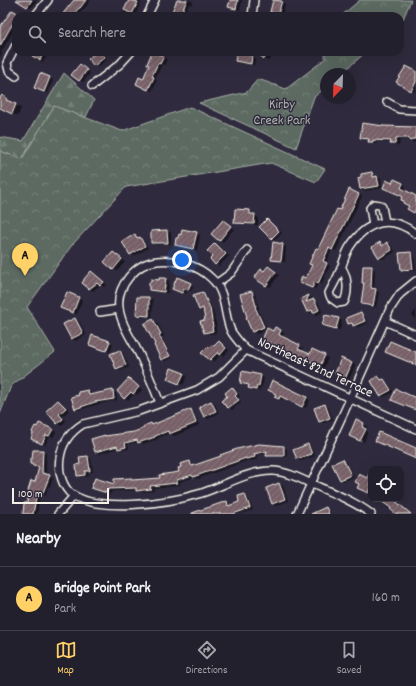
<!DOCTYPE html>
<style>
body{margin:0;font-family:Dekko,sans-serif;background:#2b2836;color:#f1f3f6}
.controls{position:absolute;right:12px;bottom:12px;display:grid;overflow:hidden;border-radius:8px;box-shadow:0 4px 16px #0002}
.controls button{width:36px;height:36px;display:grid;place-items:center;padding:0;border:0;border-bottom:1px solid #403e4a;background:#23202e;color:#f1f3f6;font:20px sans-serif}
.compass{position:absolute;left:320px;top:68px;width:36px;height:36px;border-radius:50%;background:#23202e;box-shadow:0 4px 16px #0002;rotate:203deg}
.scale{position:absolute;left:12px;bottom:10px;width:97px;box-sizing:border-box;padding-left:4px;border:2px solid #f4f1e8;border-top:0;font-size:11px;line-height:14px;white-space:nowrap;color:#f4f1e8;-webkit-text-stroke:3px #2f2a3d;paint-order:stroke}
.you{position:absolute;left:182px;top:260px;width:14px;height:14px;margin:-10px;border:3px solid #fff;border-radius:50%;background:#1a73e8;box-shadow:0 0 0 6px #1a73e833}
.badge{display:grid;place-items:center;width:26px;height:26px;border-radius:50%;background:#ffd166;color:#111;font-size:13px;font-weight:700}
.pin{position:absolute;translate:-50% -33px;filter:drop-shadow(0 1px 2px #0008)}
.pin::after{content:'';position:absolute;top:21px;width:14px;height:12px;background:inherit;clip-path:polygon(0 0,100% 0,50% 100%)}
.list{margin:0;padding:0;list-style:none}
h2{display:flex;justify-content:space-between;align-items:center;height:52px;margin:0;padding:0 16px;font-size:17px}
h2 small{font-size:13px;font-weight:400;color:#a3a3aa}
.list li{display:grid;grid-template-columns:26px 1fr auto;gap:12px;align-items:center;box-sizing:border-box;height:64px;padding:0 16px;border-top:1px solid #403e4a}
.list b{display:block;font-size:15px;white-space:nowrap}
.list p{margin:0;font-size:13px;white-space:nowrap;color:#a3a3aa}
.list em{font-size:13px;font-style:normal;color:#a3a3aa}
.icon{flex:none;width:22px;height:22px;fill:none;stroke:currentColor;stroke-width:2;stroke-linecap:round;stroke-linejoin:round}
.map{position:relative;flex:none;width:416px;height:514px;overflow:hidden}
.search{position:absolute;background:#23202e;box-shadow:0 4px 16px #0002;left:12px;right:12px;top:12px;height:44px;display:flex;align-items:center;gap:10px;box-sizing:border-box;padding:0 14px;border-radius:12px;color:#a3a3aa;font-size:15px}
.sheet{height:116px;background:#23202e}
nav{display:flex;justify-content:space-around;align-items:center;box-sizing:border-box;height:56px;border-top:1px solid #403e4a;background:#23202e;font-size:11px;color:#a3a3aa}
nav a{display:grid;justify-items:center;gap:2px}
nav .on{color:#ffd166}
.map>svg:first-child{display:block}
.forest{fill:url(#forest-firs);stroke:#a8aea5}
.park{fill:url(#park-crowns);stroke:#a8aea5}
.shadow{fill:#0007;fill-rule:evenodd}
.building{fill:url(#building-hatch);stroke:#f4f1e8}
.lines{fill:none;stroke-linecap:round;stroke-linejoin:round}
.street-casing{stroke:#f4f1e8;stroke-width:10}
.street{stroke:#2f2a3d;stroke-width:7}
.labels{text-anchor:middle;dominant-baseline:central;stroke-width:3;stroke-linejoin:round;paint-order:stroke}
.park-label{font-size:14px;fill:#b0b5ac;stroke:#2f2a3d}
.street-label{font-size:14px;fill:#f4f1e8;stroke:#2f2a3d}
</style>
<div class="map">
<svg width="416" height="514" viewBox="0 0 416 514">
<defs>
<pattern id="forest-firs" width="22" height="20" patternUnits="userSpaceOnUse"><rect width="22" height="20" fill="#5c6b62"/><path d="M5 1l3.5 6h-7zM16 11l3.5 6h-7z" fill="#748178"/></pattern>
<pattern id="park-crowns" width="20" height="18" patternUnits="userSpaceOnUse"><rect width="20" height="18" fill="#5c6b62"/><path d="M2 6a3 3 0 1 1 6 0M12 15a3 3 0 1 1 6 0" fill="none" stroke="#748178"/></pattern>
<pattern id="building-hatch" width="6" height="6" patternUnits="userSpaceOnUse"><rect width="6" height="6" fill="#776067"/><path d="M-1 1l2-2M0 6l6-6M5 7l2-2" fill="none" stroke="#8b777d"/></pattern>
</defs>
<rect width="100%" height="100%" fill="#2f2a3d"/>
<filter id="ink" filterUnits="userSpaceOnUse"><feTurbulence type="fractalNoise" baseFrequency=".025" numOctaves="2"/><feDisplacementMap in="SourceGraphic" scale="8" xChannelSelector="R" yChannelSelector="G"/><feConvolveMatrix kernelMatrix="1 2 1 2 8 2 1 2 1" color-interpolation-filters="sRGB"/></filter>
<g filter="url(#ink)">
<polygon class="forest" points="64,73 94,100 0,301 0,137 23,141"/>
<g class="park">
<polygon points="360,0 411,0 400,26 400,16 341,16"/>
<polygon points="325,52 366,52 341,74 326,74 326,87 314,97 296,148 199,103 247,92 258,79 286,89 325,59"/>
<polygon points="54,106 122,131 190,107 325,169 316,182 271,163 126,187 72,245 27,307 55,352 11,386 0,414 0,151 22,159"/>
</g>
<g class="shadow">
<polygon points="23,0 37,0 31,8 21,2"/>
<polygon points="75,0 91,0 84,9 83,9 78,16 63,16"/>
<polygon points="130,0 142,0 135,16 122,16"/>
<polygon points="178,0 190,0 193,2 192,5 189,4 184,16 170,16"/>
<polygon points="231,0 242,0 240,10 229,7"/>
<polygon points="274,0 282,0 282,2 285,4 282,16 271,12"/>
<polygon points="13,11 20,16 16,16 16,26 1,52 2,53 0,57 0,31"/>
<polygon points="35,52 49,52 43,62 33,56"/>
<polygon points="98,52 102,53 107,59 98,67 95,65"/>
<polygon points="154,52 167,52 164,58 167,59 164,65 162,64 155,79 157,80 152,91 141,86 150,65 148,64"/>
<polygon points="260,52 277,52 268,61 264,59"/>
<polygon points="238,53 252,56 255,58 254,65 240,63 236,61"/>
<polygon points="83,68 90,73 83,82 80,80"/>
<polygon points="416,73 416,90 415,92 397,82"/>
<polygon points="49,78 53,80 48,93 39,90"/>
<polygon points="2,96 21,108 18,116 0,108 0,101"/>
<polygon points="384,127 416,128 416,141 414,143 410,140 400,139 399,146 395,145 391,143 377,141 376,144 373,143 369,141 369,140 361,137"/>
<polygon points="372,174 375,176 376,177 381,179 382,188 364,191 361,189"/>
<polygon points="393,184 402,184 406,186 404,191 416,196 416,213 409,209 410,205"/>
<polygon points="359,194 362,196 336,251 332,249 326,264 330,266 321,285 319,283 315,289 304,285 305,279 308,277 319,250 340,211"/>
<polygon points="236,210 250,211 254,213 253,215 258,217 258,225 239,224 235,222"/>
<polygon points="267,220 282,233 275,240 272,238"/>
<polygon points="223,221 234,229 223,242 213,234"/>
<polygon points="167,231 171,233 171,244 156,245 152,243 152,232"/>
<polygon points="196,233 200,235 197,250 179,246 176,244 182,236"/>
<polygon points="135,235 143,240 148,248 134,256 131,254"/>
<polygon points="380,243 383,245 387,243 391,245 395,252 383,259 379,257"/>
<polygon points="215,244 229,256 219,266 211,259 214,256"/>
<polygon points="283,245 286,247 285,262 275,261 272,259"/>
<polygon points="411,253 414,255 416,271 405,271 402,269"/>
<polygon points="117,255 125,262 117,271 114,269"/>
<polygon points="372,267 375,270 374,290 379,292 376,307 365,306 362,304"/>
<polygon points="271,270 279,275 270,287 266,285 265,272"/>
<polygon points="92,272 107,285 104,287 100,285 93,291 89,288"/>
<polygon points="165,279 169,281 168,293 153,291 150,289 159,281"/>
<polygon points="190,284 194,286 191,291 188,290 186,294 176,290"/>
<polygon points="252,292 255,294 259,308 258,309 267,329 257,334 253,332 247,318"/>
<polygon points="67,293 82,300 77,314 65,309"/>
<polygon points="203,293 206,295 213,311 216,324 216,333 209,334 205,332 206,320 204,311 200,309"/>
<polygon points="309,297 312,298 310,301 314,300 318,302 322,312 317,315 307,312 302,299"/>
<polygon points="138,298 149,298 153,300 152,317 141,317 137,315"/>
<polygon points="416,310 416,319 412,315"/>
<polygon points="361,313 364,315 368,323 358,327 349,324"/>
<polygon points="75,319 79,321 86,335 75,341 72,338"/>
<polygon points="339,319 342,321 340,330 323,325"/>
<polygon points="153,320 157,322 164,336 162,337 172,358 165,361 162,359 157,345"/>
<polygon points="281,331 284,333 282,338 303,348 302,352 310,355 324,356 328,358 324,368 267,342 274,332"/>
<polygon points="109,342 113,344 110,352 90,345"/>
<polygon points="219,342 229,350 224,356 221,354 214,362 203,353 214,347"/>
<polygon points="120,351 123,353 129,367 120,371 117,369 111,355"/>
<polygon points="351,363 355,365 349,380 340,376"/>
<polygon points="183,374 187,376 183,385 172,380"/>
<polygon points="261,376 264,378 262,387 260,387 260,391 253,390 250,388 250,386 241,383"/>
<polygon points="378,378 387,382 394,392 384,397 381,395"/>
<polygon points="129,379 142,390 137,395 135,393 128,400 125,398"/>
<polygon points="273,381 310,400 306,408 284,397 282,400 276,396 277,394"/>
<polygon points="232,388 240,396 238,398 241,402 232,410 223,401 229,396"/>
<polygon points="88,391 91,393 92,395 112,391 116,393 117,400 99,404 79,410 76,408 80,396"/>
<polygon points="58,401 69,410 62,417 66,421 61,426 47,411"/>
<polygon points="211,402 215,404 219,413 208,419 205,417 200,407"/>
<polygon points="325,405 328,407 333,420 324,423 320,421"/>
<polygon points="191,411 194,413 199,425 174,436 170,433 158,438 158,439 142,444 139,442 128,444 129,449 122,450 118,448 99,454 96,452 105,436 107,437 135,433"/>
<polygon points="356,421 367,426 365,430 368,431 364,442 354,437"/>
<polygon points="52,430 56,432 53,437 50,436 45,445 36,441"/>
<polygon points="308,445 311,447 315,456 301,461 298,459 295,450"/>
<polygon points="284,447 287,449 287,457 271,457 267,455 268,453 257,455 258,459 251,461 249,460 197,479 194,477 180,482 180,485 153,488 154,491 141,492 137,490 112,491 111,494 96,489 115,486 115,480 132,479 135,481 161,479 181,473 190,462 194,466"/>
<path d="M34,451H43L46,453V475L53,478L50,487L48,486L46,496L40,494L37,514H24L28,504L40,468L34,466ZM44,468L43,478L41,472Z"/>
<polygon points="88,457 91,459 93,472 88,473 89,476 82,477 78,475 81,465"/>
<polygon points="343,460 346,462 354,477 344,481 341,479"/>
<polygon points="367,479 371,479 371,494 359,487"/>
<polygon points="279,484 283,486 288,501 276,506 273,504 267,489"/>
<polygon points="245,495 248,497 253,510 239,514 194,514 227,502 230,506 241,502"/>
<polygon points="326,509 329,511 331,514 314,514"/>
</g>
<g class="building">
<polygon points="16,0 32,0 27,7"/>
<polygon points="74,0 86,0 80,8 79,8 72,16 61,16"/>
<polygon points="129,0 138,2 132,14 124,10"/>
<polygon points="177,0 187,0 180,16 170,16"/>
<polygon points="230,0 238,0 236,9 228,7"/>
<polygon points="273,0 282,1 278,14 270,12"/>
<polygon points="12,10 16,12 16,19 9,30 0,46 0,27"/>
<polygon points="34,52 44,52 40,60 32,56"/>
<polygon points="96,52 100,52 105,57 94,66 88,59"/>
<polygon points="152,52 164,56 160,64 158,63 152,76 154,77 148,90 136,84 139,77 143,79 149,65 147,64"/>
<polygon points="237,52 252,55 251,64 235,61"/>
<polygon points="256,52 271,52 264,59"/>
<polygon points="80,64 87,70 79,81 71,75"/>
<polygon points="406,66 416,71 416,82 411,91 396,82"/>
<polygon points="40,73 50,77 44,92 34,88"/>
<polygon points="2,95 7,98 6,100 16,104 12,114 0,108 0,98"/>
<polygon points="362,123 384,126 416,127 415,139 413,139 410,141 407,138 396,138 395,144 390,144 391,141 373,140 373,142 368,142 369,139 360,138"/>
<polygon points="372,172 373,177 377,176 379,186 360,189 358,178 361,177 361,174"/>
<polygon points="394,179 403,183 401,188 416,196 416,209 414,213 407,209 409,206 403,203 404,201 401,200 402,196 383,188 386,180 392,183"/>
<polygon points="349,189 359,194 332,250 329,248 323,261 327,263 318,284 315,282 312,288 300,283 302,276 305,278 307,276 312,265 309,264 316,248 318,249 337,209 340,210"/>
<polygon points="235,209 250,210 250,214 255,214 254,224 234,223"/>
<polygon points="267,219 279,231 271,239 259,227"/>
<polygon points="223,220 231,226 219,241 211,234"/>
<polygon points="182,229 197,232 193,249 175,245 176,238 178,238 179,234 181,235"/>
<polygon points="167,230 168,243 151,243 151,231"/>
<polygon points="135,234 137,238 140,237 145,246 130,255 122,242"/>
<polygon points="273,242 283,244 281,261 271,260"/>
<polygon points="380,242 382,246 387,242 392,250 379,258 372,247"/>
<polygon points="215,243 226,254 215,265 210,259 213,256 207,251"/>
<polygon points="113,252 122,259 113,270 104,262"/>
<polygon points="411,252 413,269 401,270 399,253"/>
<polygon points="268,266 276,272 266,286 254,278 261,269 264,271"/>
<polygon points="363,266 372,266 371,288 376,289 373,306 361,304 364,283 362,283"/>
<polygon points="91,271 104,282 100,286 97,283 89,289 82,283 84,280 84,279"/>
<polygon points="177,277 191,283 188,290 184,289 182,293 172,289"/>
<polygon points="159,278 166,278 164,292 149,290 149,282 151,282 151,279 159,280"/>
<polygon points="252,291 256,306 255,307 264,327 252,332 246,318 247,317 240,294"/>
<polygon points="67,292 79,297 73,313 60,308"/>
<polygon points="203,292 210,308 213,327 212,327 213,331 204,333 200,321 205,320 203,308 199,310 193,295"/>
<polygon points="309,295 306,302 314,299 319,310 313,313 312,310 307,312 301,299"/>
<polygon points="137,297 149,297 149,316 136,315"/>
<polygon points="361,312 365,321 353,326 352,323 348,324 346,318"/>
<polygon points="325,315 339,318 336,329 322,325"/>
<polygon points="75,318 83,333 71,339 63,324"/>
<polygon points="153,319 161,334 159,335 170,356 161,360 154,345 155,344 144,324"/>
<polygon points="275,327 281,330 279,335 300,345 298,349 310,354 312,349 325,355 320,366 262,340 267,328 273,331"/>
<polygon points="92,335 110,341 106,351 89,345"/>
<polygon points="219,341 226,348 220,355 218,352 210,360 201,353 207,347 208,348 211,345 214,346"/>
<polygon points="390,341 416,352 416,365 385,352"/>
<polygon points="120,350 126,365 116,369 110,354"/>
<polygon points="341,358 352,363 345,379 335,374"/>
<polygon points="171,368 184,373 179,384 167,379"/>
<polygon points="242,371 261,375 259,386 257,386 256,390 248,388 249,385 240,383"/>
<polygon points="378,376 381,380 384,379 391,390 380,396 371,381"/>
<polygon points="129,378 139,387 133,394 131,392 124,399 117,391"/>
<polygon points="272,380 307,397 302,407 280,396 279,399 274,397 276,394 268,390"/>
<polygon points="232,387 237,394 235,396 239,400 228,408 221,401 227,396 225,393"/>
<polygon points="396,389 416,398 416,410 391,400"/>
<polygon points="88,390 89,395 113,390 114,399 95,402 75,409 71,397 79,395 78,392"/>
<polygon points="58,400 66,408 59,414 63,419 57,424 46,411"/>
<polygon points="211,401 216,411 204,417 199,407"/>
<polygon points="325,404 330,418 319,422 314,408"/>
<polygon points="191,409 196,423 169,434 168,431 155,436 155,437 138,443 137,440 125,443 126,447 118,449 117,446 95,452 91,439 105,435 105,436 134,432 144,428 144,426 151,423 152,425"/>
<polygon points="356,419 364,423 362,427 366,429 360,441 349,436"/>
<polygon points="39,423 53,429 49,436 46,435 42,444 31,439 33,433 32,432 35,426 37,427"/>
<polygon points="379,432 416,448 416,459 375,441"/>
<polygon points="259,444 284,446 284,456 266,456 267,451 254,454 255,457 246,459 246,458 193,477 192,475 177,480 177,483 150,486 151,489 136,491 136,488 108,489 107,493 91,488 95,478 114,484 114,479 132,478 132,480 160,478 159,475 179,472 178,468 181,467 180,464 190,461 191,465 192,466 221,456 220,455 237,449"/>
<polygon points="308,444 312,454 297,459 293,450"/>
<polygon points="33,450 43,450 42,473 50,475 42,495 37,493 33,514 23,514 24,503 27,503 29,491 28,491 31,481 35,482 39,467 33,466 32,464 30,464 30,459 32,459"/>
<polygon points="88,456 90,471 85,471 85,475 77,476 76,465 80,464 79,457"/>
<polygon points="343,459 351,475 340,480 332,464"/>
<polygon points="371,470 371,487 368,493 357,488 359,484 355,482 359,474 367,478"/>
<polygon points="279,483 285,499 272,504 266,488"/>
<polygon points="245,494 250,508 233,514 192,514 192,513 227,501 228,506 239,502 238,496"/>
<polygon points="378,499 393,499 411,514 396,514 390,509 391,508"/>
<polygon points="326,507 329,514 311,514"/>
</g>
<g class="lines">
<g class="street-casing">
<g id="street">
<polyline points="35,16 48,0"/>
<polyline points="147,16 155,0"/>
<polyline points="252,16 254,0"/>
<polyline points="16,45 7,63 9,71 16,76"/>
<polyline points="92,86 120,64 131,52"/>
<polyline points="387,102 399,109 416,110"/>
<polyline points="373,225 370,208 374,204 380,205 382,207 385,222"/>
<path d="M341,267C348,276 349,292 344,302L338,303L331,298L329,293C333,285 338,277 341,268C344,261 345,255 349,248C365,222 390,213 416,234"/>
<polyline points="217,283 231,273 247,250"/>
<polyline points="100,312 119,309"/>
<polyline points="385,321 416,335"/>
<path d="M246,350L219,377L197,390L139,411L83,424C70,432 62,443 60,458C58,469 61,483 69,492C94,514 169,503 202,493C226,485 249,470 274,471C288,472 301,479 314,485C333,493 354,501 371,514"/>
<path d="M160,403C154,388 148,373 141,358C134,342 121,326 119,308C116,286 136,263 157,261C175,259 198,265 211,278C227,292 223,313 231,331C235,338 241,344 246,350L416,429"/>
<polyline points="58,514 73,497"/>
<polyline points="297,514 350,399 390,309 400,294 416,281"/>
</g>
</g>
<use href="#street" class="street"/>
</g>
</g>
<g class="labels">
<g class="park-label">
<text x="282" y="105">Kirby<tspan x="282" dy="16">Creek Park</tspan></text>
</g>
<g class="street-label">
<text transform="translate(315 368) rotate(25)">Northeast 82nd Terrace</text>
</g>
</g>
</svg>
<div class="controls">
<button><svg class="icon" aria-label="locate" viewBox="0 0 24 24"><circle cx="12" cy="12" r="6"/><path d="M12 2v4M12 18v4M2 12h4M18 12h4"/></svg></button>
</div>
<svg class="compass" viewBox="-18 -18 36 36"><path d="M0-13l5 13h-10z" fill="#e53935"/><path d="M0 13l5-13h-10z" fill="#a3a3aa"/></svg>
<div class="scale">100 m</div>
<div class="you"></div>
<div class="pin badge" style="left:25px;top:276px">A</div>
<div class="search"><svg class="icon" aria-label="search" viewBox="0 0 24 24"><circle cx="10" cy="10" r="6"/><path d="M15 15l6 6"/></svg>Search here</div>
</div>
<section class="sheet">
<h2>Nearby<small></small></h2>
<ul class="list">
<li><span class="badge">A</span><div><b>Bridge Point Park</b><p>Park</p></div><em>160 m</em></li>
</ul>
</section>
<nav>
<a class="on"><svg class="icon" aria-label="map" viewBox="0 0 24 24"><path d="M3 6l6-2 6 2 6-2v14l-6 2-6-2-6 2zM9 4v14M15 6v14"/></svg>Map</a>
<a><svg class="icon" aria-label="directions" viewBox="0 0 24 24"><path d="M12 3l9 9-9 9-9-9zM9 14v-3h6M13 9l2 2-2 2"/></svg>Directions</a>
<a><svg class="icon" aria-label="saved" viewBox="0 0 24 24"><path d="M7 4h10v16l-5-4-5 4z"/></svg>Saved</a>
</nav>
